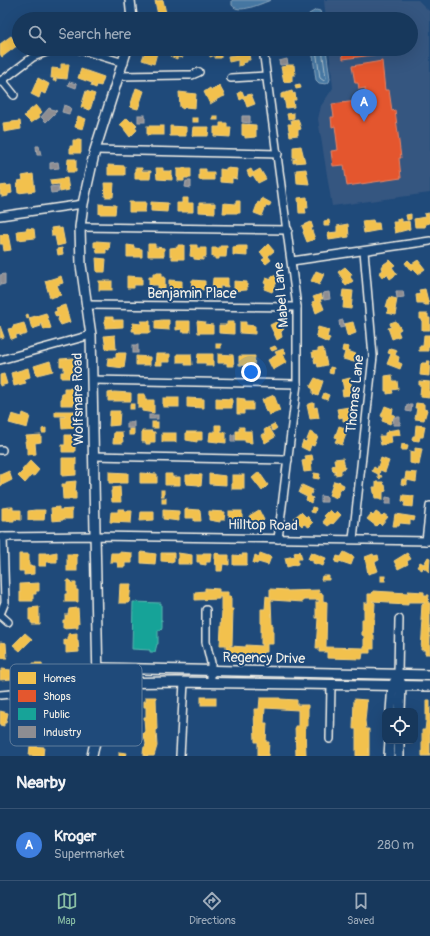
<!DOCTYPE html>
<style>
body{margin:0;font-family:Pangolin,sans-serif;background:#203f62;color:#f1f3f6}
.controls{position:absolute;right:12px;bottom:12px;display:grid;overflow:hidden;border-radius:8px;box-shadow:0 4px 16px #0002}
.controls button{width:36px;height:36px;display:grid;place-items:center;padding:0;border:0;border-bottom:1px solid #365272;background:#17385c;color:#f1f3f6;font:20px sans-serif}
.you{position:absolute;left:251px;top:372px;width:14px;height:14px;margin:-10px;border:3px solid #fff;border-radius:50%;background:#1a73e8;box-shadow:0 0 0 6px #1a73e833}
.badge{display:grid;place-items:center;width:26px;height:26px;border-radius:50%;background:#8abfa5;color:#fff;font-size:13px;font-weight:700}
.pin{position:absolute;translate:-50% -33px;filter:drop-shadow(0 1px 2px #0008)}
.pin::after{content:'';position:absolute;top:21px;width:14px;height:12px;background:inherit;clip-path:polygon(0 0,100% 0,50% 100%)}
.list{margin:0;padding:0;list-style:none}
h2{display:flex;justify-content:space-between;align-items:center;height:52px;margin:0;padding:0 16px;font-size:17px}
h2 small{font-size:13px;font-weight:400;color:#9eacbb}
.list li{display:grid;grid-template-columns:26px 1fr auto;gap:12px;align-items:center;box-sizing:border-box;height:72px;padding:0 16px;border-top:1px solid #365272}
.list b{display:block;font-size:15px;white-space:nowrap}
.list p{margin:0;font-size:13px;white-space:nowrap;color:#9eacbb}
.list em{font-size:13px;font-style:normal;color:#9eacbb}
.icon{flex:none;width:22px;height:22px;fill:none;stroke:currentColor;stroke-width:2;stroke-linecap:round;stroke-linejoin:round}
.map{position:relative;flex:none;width:430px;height:756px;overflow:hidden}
.search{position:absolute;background:#17385c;box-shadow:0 4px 16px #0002;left:12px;right:12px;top:12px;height:44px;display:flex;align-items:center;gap:10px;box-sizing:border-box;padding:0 14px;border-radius:22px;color:#9eacbb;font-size:15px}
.sheet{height:124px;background:#17385c}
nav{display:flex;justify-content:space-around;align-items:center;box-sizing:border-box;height:56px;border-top:1px solid #365272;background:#17385c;font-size:11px;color:#9eacbb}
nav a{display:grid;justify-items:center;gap:2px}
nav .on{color:#8abfa5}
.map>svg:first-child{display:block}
.built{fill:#365680}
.water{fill:#4678a3;stroke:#8ca8bf}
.homes{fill:#f2c14e;stroke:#f3cf7c}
.shops{fill:#e4572e;stroke:#e98566}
.public{fill:#17a398;stroke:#59bab0}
.industry{fill:#8d8d92;stroke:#acabac}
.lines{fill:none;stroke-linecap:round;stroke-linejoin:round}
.shore{stroke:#aec1cc;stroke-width:1}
.minor-casing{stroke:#f4f1e8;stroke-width:10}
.tertiary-casing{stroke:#f4f1e8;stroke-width:12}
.minor{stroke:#1f4a7a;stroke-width:7}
.tertiary{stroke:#1f4a7a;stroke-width:9}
.labels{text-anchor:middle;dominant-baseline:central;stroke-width:4;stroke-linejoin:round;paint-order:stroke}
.street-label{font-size:14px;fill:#f4f1e8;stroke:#1f4a7a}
.key{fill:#1f4a7a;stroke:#5f7c9b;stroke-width:1}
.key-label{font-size:11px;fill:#f4f1e8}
</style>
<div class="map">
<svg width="430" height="756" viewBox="0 0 430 756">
<rect width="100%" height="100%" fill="#1f4a7a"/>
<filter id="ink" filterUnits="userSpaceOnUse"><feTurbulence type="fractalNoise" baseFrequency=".025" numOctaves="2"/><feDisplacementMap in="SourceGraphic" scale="8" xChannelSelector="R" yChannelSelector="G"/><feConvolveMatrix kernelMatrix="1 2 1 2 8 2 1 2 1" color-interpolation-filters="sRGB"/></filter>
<g filter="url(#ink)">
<polygon class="built" points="324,0 418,0 430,12 430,193 332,206 318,119 321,106 333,88 329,49 411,49 411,19 326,19"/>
<g class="water">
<path d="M232,0H271C262,3 238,15 232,5Z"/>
<polygon points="316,10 320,11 322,19 308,19 309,14"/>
<polygon points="312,49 326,49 330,79 329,82 326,84 319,83 316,80"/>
</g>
<g class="homes">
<polygon points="163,0 166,13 158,15 155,1"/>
<polygon points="60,14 61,19 42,19 42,17"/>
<polygon points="11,36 18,45 2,57 0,54 0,44"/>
<polygon points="146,49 158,49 154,64 142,60"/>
<polygon points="172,49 185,49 183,57 179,58 178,55 177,59 170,56"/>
<rect x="191" y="49" width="7" height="3"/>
<polygon points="210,49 221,49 221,58 215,58 215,55 210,57"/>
<polygon points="248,49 250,60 247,60 247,62 242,63 243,65 238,66 238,60 229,62 228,56 240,54 240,50"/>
<polygon points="61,64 69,64 67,79 56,78 56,81 53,81 54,78 51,78 52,68 61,69"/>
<polygon points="286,65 294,65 295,75 292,75 292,81 284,82 281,67 286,66"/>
<polygon points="81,69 104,77 101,86 97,85 96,88 91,86 92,83 78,78"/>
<polygon points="38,78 49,84 45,94 41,92 39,98 31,94"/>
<polygon points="300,84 301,88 296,89 295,85"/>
<polygon points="219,85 225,96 217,99 217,100 210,104 204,92 210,88 211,90 216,88"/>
<polygon points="136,88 144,91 138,109 130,107"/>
<polygon points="86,91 95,94 90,110 81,107"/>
<polygon points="242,91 244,96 251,94 255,104 247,107 244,98 240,100 238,93"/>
<polygon points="292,91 293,94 295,93 296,100 293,100 294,107 286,108 284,98 281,98 281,94"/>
<polygon points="179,92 196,94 195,108 185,107 183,109 180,107"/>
<polygon points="36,105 42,112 39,115 40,117 31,123 24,116 26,115 25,114"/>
<polygon points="294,113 294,118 288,119 287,114"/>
<polygon points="78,116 86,119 83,129 75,127"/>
<rect x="213" y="116" width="5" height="4"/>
<polygon points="127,118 131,122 133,121 137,125 135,127 137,130 130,137 120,124"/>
<rect x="192" y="118" width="6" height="4"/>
<polygon points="298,119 301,129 298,130 298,135 290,136 288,124 292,124 291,120"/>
<polygon points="20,121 21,129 4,132 3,123"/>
<polygon points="220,123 227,123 227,127 231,127 230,137 214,136 214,127 220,127"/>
<polygon points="242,124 256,125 256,137 245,138 245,136 242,135"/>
<rect x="147" y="126" width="17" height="9"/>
<polygon points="170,126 186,127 186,136 170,136"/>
<polygon points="193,127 209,127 208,136 192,136"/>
<polygon points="73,140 81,140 81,153 70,153 70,146 73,146"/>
<polygon points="301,146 305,162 293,163 293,159 297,159 293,157 293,147"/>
<polygon points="68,159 76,159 76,172 67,172"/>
<polygon points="108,165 125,166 125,175 108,175"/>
<polygon points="135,168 142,168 142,171 151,171 150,179 135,179"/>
<polygon points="156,168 163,168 163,171 172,171 172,180 157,179"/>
<polygon points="183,168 191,168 191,178 184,178 184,181 178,181 178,178 177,177 177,169 183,169"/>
<polygon points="226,168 238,169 237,179 232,178 232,183 220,182 220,169 226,170"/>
<polygon points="199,169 206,169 206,172 214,172 214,180 199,180"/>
<polygon points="251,169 253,173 260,169 266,179 258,183 253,175 250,177 249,176 247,171"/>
<polygon points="306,169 309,184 297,183 296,170"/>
<polygon points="33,174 35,191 18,193 17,184 19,184 18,181 23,180 22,176"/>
<polygon points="67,178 69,190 60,192 59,184 51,185 50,180"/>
<polygon points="104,183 114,183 113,197 105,197"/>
<polygon points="7,185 7,186 11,185 12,193 8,194 8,196 2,197 2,195 0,195 0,186"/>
<polygon points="307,197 308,208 305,208 306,213 299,213 298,198"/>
<polygon points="182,198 188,198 188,203 193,203 193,212 177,212 177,203 182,203"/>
<polygon points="262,198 271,203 269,207 266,206 262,216 254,213 258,202 260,203"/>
<polygon points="236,201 240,201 240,213 223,213 224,203 236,204"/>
<polygon points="129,202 146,202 145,212 129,212"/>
<polygon points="151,202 168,203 167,212 151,211"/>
<polygon points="199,203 215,203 215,213 199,212"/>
<polygon points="99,204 116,205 115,214 99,214"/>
<polygon points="429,213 430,223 426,224 425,227 415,227 414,219 425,217 424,214"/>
<polygon points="411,214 411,219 407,220 406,215"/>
<polygon points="397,219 402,219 402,222 409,221 410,229 395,233 393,222 397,222"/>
<polygon points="329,220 330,226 324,226 324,221"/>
<polygon points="373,220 374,223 379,223 380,230 364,233 362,221"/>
<polygon points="311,222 313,228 311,228 315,239 307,242 303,232 304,231 302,226"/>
<polygon points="348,224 349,237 329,240 328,233 337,232 337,226"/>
<polygon points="58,227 58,229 62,228 65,244 57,246 55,236 52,236 51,228"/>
<polygon points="27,228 34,229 35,238 18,240 17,231 26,230"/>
<polygon points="8,234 11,250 4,251 3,244 0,244 0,235"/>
<polygon points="96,241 110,242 109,250 106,249 106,253 97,253 96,247 94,247 94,242 96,242"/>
<polygon points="148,244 155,244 155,247 164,248 164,256 148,256"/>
<polygon points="268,244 274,251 268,256 271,260 266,264 262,260 265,258 260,252"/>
<polygon points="127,245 134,246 134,248 142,249 142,257 127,257"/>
<polygon points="178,245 184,245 184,259 172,259 172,256 170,256 170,248 178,247"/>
<polygon points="191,245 197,245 197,248 206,248 206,257 203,257 203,260 194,259 194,257 190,256"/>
<polygon points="220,246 227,246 226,257 219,257 219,259 215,259 215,257 212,257 212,248 220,248"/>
<polygon points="239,246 247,246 247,256 233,255 233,247"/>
<polygon points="62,248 63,254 58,255 57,249"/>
<polygon points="96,258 106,259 105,272 97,272"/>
<polygon points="390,260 395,265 392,267 397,274 390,279 387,274 383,278 379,273 383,270 382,267 384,264"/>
<polygon points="408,260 412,264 418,260 425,269 418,274 413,269 411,271 405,263"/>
<polygon points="345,267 352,274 350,277 353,281 346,286 343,282 344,281 338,272"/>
<polygon points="316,271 324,274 319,285 311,281"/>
<polygon points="153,273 162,273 162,277 165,277 165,288 158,289 158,285 149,285 149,277 153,277"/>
<polygon points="273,275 279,278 272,292 264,289 266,284 264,283 266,278 272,280 271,278"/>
<polygon points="61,276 63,283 57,285 61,295 50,298 45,281"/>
<polygon points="127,276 142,277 142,285 134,285 134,288 127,288"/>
<polygon points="213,278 228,278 228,287 220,286 220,289 212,289"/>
<polygon points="169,280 182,281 182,289 169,289"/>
<polygon points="192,280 205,281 205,290 191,289"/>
<rect x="99" y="281" width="13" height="9"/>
<polygon points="234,281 247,282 247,290 234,291"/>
<polygon points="425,289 429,305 424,305 424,303 417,303 416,295 420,294 419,290"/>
<polygon points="343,290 353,291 351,309 343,308 344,297 342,297"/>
<polygon points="321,294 323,299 320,299 324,309 316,313 312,302 315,301 313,297"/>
<polygon points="389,297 397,299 395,310 397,310 396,315 387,313 388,308 386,307"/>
<polygon points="65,305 70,322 61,325 58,320 59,316 56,317 54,312 57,311 56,308"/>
<polygon points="46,313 51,328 44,330 42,324 40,324 41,326 32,329 29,318 27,319 26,315 28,314 29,318"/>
<polygon points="420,314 428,314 428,318 430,318 430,330 422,330 422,319 420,319"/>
<polygon points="105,317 113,317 113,320 123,320 123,327 105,328"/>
<polygon points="162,320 169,320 169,330 155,329 155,321"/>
<polygon points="141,321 150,321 150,333 135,333 135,331 132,331 133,323 141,324"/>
<polygon points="176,321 190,321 190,332 182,332 182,329 176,330"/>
<polygon points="197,321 205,322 204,324 213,325 213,333 198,333"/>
<polygon points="278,321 284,329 281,332 282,337 277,340 270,325"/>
<polygon points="396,321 401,329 398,331 400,336 392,339 388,328 391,327 390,323"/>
<polygon points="227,322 234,322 234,334 219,333 219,325 227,325"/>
<polygon points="240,322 246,322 246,325 255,326 255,334 240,333"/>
<polygon points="353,322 356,333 348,336 347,335 344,324"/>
<polygon points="24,323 27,334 20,336 20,334 16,335 16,337 11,339 8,329 13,328 13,326"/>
<polygon points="0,326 4,337 0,338"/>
<polygon points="318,327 329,330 327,337 330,338 328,343 317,338 318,336 316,335"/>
<polygon points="115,335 116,349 106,349 104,336"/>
<polygon points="424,335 430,335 430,347 428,347 428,351 419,351 419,346 423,346"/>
<rect x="216" y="344" width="5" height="4"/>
<polygon points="275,346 277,349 272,351 270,348"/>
<polygon points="343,346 349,347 348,351 356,354 354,362 343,359 345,352 342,351"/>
<polygon points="323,348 327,365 318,367 317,363 315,364 314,359 315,358 315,357 313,357 312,352 318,351 318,349"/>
<polygon points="390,348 397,350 395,355 399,357 398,362 402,364 400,369 387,364 391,354 388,353"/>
<polygon points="283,349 286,353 283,355 287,362 273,370 268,360 277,355 275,352"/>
<polygon points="116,353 126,353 124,368 107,366 108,358 116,358"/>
<polygon points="156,354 170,354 170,362 162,362 162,365 155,365"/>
<polygon points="177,354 191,354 192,365 185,365 185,362 177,362"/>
<polygon points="198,354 213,354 213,366 206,366 206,363 197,363"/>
<polygon points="218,354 233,355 234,366 227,366 227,363 218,363"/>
<polygon points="136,356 150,357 150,365 136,365"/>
<polygon points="239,356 255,356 254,365 250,365 250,366 239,365"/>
<polygon points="74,358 74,378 61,378 61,372 64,372 64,366 60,366 60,359"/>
<polygon points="50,361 53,371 37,375 34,366"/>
<polygon points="427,361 430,361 429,376 420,375 421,364 422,363 426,363 426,364"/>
<polygon points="330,367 334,368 333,374 329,373"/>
<polygon points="28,368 30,377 24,379 26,383 14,386 11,373"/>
<polygon points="4,374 7,384 0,386 0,375"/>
<polygon points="392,375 393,381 397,381 398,389 392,390 393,393 387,394 387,391 385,391 385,376"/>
<polygon points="315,378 323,381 318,396 313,394 313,389 310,387"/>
<polygon points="350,378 352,389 355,389 356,394 343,396 342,390 344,390 342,380"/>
<polygon points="419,381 430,382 429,398 421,397 421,395 420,395 421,385 419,385"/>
<polygon points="64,388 74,388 74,405 61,405 61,398 62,394 64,394"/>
<polygon points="114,392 131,393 131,401 108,401 108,393"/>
<polygon points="324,393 329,395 327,400 322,398"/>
<polygon points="138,394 145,394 145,400 154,400 154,413 142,411 142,408 138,408"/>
<polygon points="274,395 280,411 269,415 267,411 266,412 262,400"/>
<rect x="163" y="398" width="16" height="9"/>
<polygon points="187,398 204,399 204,408 187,407"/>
<polygon points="216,398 232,399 232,408 216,408"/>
<polygon points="237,398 245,399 245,402 253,402 253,410 244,410 244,414 237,414"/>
<polygon points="312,403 314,403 314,408 317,407 319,418 310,419 307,405"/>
<polygon points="416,403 424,404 424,409 427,410 424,420 415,419 417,408 415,408"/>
<rect x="130" y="404" width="4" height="5"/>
<polygon points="385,406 393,409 392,414 395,415 390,424 382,421 383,417 381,416"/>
<polygon points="349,407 349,420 343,421 343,417 339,418 337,409"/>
<polygon points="55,411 75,411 75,415 73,415 75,428 62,429 61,417 65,417 65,416 55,416"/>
<polygon points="110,411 120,411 119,425 109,426"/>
<polygon points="23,413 30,416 27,428 9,423 12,414 22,417"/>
<rect x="152" y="422" width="6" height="6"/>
<polygon points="274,424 277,428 273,431 270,426"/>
<polygon points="215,425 221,425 221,432 226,432 226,443 209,441 210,432 215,432"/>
<polygon points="416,425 425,426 423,437 420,437 419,441 412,440 413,436 415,436"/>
<polygon points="339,426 348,429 342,445 335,442 337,438 335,437"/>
<polygon points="239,427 244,427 244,431 251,431 252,443 245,442 245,440 236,440 236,431 239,431"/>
<polygon points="269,427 275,437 265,443 261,435 264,433 265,435 266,434 264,430"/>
<polygon points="46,428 46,433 42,433 42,429"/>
<rect x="129" y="429" width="5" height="6"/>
<polygon points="399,429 400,435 391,436 392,443 381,445 379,436 385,436 385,433 388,432 387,431"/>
<polygon points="142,431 152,431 152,432 155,432 155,442 150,442 150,444 146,444 146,442 142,442"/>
<polygon points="114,432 122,432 123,443 113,443"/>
<polygon points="186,432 202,432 202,440 197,440 197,442 186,440"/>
<polygon points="310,432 318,436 314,446 311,445 309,451 301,447 303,441 306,442"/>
<rect x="162" y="433" width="14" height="9"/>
<polygon points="41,435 41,442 35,443 36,454 27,455 27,448 26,448 25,441 26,441 26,436"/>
<polygon points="65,435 75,435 75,452 62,452 62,445 65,445"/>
<polygon points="402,444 408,445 407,450 401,450"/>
<polygon points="415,448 422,449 419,465 410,463 410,451 415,452"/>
<polygon points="312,455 313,460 311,460 312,471 304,472 302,461 306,460 305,456"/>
<polygon points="62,458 76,458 76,475 62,476"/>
<polygon points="343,458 345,468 341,470 341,474 335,475 335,471 336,471 333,471 332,466 335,465 334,459"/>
<polygon points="381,458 389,461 385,472 380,470 379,475 382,476 380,479 378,478 378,474 372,471 374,467 377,469"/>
<polygon points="30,461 39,470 34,476 32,475 25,483 18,476 23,471 22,470"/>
<polygon points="9,471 12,480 0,486 0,475"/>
<polygon points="109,472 128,473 128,483 109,483"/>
<polygon points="259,472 268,485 262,491 252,478"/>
<polygon points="406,472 417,473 416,482 407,480 407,485 401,484 402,479 405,479"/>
<polygon points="140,473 157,474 157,483 140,483"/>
<polygon points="314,473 320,474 319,479 313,478"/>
<polygon points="165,474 172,474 172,477 180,477 180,485 165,485"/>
<polygon points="191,474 202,475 201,486 199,486 199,485 186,484 186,475 191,475"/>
<polygon points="209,474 226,476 226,485 209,484"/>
<rect x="232" y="475" width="12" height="14"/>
<polygon points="76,481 75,492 76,492 76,499 63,499 62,484 66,484 66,482"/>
<polygon points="334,481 338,482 339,481 340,482 340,483 344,485 343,489 341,488 339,492 337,498 329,495"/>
<polygon points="376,482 383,482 384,485 385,485 386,491 383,492 383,500 380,500 379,498 375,498 373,487 376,487"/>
<polygon points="302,485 313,490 310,496 313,498 311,503 306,500 307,497 299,493"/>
<polygon points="120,487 121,502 112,502 111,491 112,491 112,488"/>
<rect x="161" y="490" width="3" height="6"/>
<polygon points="403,495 414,496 413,507 404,506 405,502 402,501"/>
<rect x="162" y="498" width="4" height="5"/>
<polygon points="10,507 13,507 13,510 21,510 21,520 14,519 14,521 2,521 2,508"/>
<polygon points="59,507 59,510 72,509 72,519 63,519 63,520 52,521 51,508"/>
<polygon points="312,507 316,508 315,513 311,512"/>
<polygon points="118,509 124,509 124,511 132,511 131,523 110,522 111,512 118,512"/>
<polygon points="185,509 200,510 201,521 194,521 194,518 185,518"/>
<polygon points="35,510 45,510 44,520 28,520 28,511"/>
<polygon points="163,510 179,511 179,521 163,519"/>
<polygon points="259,510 264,520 260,524 257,524 256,523 252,525 249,516"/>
<polygon points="330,510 334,514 337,511 341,515 333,524 332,523 328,526 323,522 326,518 324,516"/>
<polygon points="209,511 225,512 224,520 220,520 220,522 209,520"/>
<rect x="229" y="511" width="13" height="10"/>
<polygon points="141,512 154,512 154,520 140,521"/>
<polygon points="301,512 306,517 307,516 311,520 310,520 313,523 309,527 304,524 302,526 294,518"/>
<polygon points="376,512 382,516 384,514 388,517 381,525 379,523 376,526 367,519 371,514 373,516"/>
<polygon points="395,514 415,517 414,521 410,520 410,524 400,523 399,526 393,526"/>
<polygon points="300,551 302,559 298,559 298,564 287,567 285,558 295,556 294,553"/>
<polygon points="57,552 57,562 46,562 46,566 39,566 39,553 46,553 46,554"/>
<polygon points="119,552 132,553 132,563 125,563 125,567 118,567 117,562 110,562 111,553 119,553"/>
<polygon points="141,552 156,554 155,564 141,563"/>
<polygon points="311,552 326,558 323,566 313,563 313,559 312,561 308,559"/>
<polygon points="344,552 354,557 351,565 339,561 339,563 335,562 337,556 341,557"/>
<polygon points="161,553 174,553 174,562 161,561"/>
<polygon points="178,553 192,555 192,564 178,564"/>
<polygon points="203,553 211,553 210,562 206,562 206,565 200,564 200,562 197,562 197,554 203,554"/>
<polygon points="215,553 220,554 220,555 229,555 229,565 223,564 222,571 217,571 217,565 215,564"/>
<polygon points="260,553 271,557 268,565 258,562 257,564 253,563 255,555 259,557"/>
<polygon points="407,553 411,559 407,561 408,564 398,569 394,561"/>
<polygon points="19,554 29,554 29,566 34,566 34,574 24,575 24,571 19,571"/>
<rect x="67" y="554" width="10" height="17"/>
<polygon points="242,554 247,554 247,565 233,565 233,555 243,556"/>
<polygon points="373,554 374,556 378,555 379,560 375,562 378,571 368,574 365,557"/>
<polygon points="428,557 430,558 429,572 423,567 422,570 417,567 420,562 424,564"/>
<polygon points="322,576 329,576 329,580 321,580"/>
<rect x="381" y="576" width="4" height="5"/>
<polygon points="67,580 70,580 71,583 76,583 76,590 78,590 78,602 65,602 65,594 67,594"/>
<polygon points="39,583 39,591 36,591 36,594 33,594 33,601 20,601 20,584"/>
<polygon points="120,584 131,584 129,603 119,603"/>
<polygon points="205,588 219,589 219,592 228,592 228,596 231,596 231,609 233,609 232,645 230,645 230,646 246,647 246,645 262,646 263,644 261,644 261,609 265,609 266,596 270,597 270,589 287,590 287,591 319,590 319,593 323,594 323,601 327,602 326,647 364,648 364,636 362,635 362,619 364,619 364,603 368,603 368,594 372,594 373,591 408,593 408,591 424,592 424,595 429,595 428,603 430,603 430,654 425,654 425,650 421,650 423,620 421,620 422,604 424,604 424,602 408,602 408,605 389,604 389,602 372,601 375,603 373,635 374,635 374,649 370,649 370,653 363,653 362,659 327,658 327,652 319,652 319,648 316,648 318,618 316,618 316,602 319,602 319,600 303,600 303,602 271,600 272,625 273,625 273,644 267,644 267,652 263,652 263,656 230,657 230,653 226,653 226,645 220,645 222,610 221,610 221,597 219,597 219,599 195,600 195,592 205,591"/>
<polygon points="39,607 39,624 31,624 31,620 29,620 29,608"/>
<polygon points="78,608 79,623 78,623 78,627 63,628 63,620 65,620 65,615 68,615 69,609"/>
<polygon points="25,633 32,639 20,651 13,645"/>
<polygon points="77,633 77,640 78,640 79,652 66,653 66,645 64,645 64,640 68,640 68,634"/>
<polygon points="0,642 6,643 7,658 0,658"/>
<polygon points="33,663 42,663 43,676 53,675 54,682 34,684"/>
<polygon points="2,669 11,670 12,679 0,680 0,671 2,671"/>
<polygon points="146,697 156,697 157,730 156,730 157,746 154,756 144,756 144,753 143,753 144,747 145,747 146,744 145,739 143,739 143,733 145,733 144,717 146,717 146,707 144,707 144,701 146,701"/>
<rect x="201" y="697" width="15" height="8"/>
<polygon points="260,698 280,698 280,699 297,700 297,705 308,705 308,726 305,726 306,756 296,756 295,726 298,726 298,710 265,708 264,723 267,723 266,742 269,742 268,756 258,756 258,742 255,742 254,709 259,709"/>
<polygon points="354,699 367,700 365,721 366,729 369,729 369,756 356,756 356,729 353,729"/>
<polygon points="426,700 430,700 430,756 422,756 422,730 425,730 426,722"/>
<polygon points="0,711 8,713 6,723 4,723 4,726 0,725"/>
<polygon points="30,746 44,747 43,756 29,756"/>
<polygon points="119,752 127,753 126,756 119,756"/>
</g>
<g class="shops">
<polygon points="375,13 376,19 337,19 337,18"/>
<polygon points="342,49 380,49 380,54 343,59"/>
<polygon points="382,61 385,90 389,90 392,111 395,110 401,158 399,158 401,178 347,186 344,165 333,166 331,151 338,150 335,126 332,127 331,117 334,117 332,104 366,100 365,88 359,89 358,83 355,83 352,66"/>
</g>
<polygon class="public" points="133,602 161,603 161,620 162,620 162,627 161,630 158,630 158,644 157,644 155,652 150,652 150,650 132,649"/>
<g class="industry">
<polygon points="287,59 288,64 280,65 279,61"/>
<polygon points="69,82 77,84 76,88 68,85"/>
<polygon points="64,105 71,108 69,114 62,112"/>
<polygon points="49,108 57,111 46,122 41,117"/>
<rect x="138" y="115" width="7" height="7"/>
<polygon points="242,116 250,116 250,123 242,122"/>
<polygon points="36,146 39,146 41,155 37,155"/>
<polygon points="58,162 59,168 50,169 50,163"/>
<polygon points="186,181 191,181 191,188 185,187"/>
<polygon points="58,186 59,192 51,193 50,187"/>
<polygon points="5,274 5,284 0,285 0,275"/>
<polygon points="396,291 403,291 404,297 397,298"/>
<polygon points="329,292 330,299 324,300 323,293"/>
<polygon points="343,320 344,327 340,328 339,321"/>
<rect x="133" y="345" width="5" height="8"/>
<polygon points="407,405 412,405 411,412 406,411"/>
<rect x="149" y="415" width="9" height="4"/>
<polygon points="394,417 400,417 400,425 393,425"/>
<rect x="127" y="422" width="7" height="6"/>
<polygon points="235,434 235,442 231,442 231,435"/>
<polygon points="321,496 327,497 327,502 321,502"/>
<polygon points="386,497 391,498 391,504 385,504"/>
</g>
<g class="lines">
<polyline class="shore" points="316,49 320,78 324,81 326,78 322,49"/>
<g class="minor-casing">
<g id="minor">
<polyline points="78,49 124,63"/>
<polyline points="263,49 297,307 297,384 278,539"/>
<polyline points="120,76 184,75 192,75 199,72"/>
<polyline points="231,78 266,76"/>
<polyline points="2,80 14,95"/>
<polyline points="0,82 33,57 54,49"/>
<polyline points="95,150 278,154"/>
<polyline points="0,216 83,204"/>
<polyline points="80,227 288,230"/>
<polyline points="292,261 430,241"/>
<polyline points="86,305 297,307"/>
<polyline points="0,360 91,335"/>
<polyline points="92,380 297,384"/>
<polyline points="0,450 2,450"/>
<polyline points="93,456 288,460"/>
<polyline points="0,537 95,536 430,541"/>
<polyline points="353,539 373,356 364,251"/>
<polyline points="426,541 430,506"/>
<polyline points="206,610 206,642 211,663 211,683"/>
<polyline points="0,614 5,602 3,537"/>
<polyline points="0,615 8,622"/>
<polyline points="398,674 399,619"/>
<polyline points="0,695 65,689 98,683"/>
<polyline points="330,739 331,685"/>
<polyline points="180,756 184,682"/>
</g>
</g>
<g class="tertiary-casing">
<g id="tertiary">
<polyline points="130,0 132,19"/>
<polyline points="97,668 430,675"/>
<polyline points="400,681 401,685 400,711"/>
<polyline points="98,683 176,682 430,686"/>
<polyline points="391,711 393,685 395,681"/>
<polyline points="92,756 95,742 98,683 92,380 91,335 81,265 80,227 83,204 95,150 127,49"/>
<polyline points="389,756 390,741"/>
<polyline points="399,756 399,741"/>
</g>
</g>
<use href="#minor" class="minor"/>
<use href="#tertiary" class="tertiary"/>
</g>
</g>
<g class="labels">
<g class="street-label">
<text x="192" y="293">Benjamin Place</text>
<text transform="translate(281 295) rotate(-95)">Mabel Lane</text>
<text transform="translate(355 394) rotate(-84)">Thomas Lane</text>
<text transform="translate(78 399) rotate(-91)">Wolfsnare Road</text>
<text transform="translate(263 525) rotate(1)">Hilltop Road</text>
<text transform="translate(264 658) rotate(1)">Regency Drive</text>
</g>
</g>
<rect x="10" y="664" width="132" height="82" rx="6" class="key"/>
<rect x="18" y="672" width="18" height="12" fill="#f2c14e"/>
<rect x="18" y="690" width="18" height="12" fill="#e4572e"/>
<rect x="18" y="708" width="18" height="12" fill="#17a398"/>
<rect x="18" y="726" width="18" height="12" fill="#8d8d92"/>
<g class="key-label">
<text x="43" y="682">Homes</text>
<text x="43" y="700">Shops</text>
<text x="43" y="718">Public</text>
<text x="43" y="736">Industry</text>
</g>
</svg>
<div class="controls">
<button><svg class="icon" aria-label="locate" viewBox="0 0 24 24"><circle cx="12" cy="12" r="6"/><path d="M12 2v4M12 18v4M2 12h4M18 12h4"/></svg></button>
</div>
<div class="you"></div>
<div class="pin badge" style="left:364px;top:122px;background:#3f7fe0">A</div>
<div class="search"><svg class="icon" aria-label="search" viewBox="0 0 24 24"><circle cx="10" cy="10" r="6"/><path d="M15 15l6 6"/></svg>Search here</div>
</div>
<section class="sheet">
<h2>Nearby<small></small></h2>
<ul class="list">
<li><span class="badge" style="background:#3f7fe0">A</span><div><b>Kroger</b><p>Supermarket</p></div><em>280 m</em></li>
</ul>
</section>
<nav>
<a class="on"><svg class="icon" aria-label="map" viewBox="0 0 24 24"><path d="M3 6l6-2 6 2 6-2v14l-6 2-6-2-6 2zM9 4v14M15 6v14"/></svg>Map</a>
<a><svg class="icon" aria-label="directions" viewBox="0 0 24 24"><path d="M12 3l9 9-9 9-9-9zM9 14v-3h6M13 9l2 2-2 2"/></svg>Directions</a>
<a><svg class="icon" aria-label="saved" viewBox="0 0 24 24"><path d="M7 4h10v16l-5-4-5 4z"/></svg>Saved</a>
</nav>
